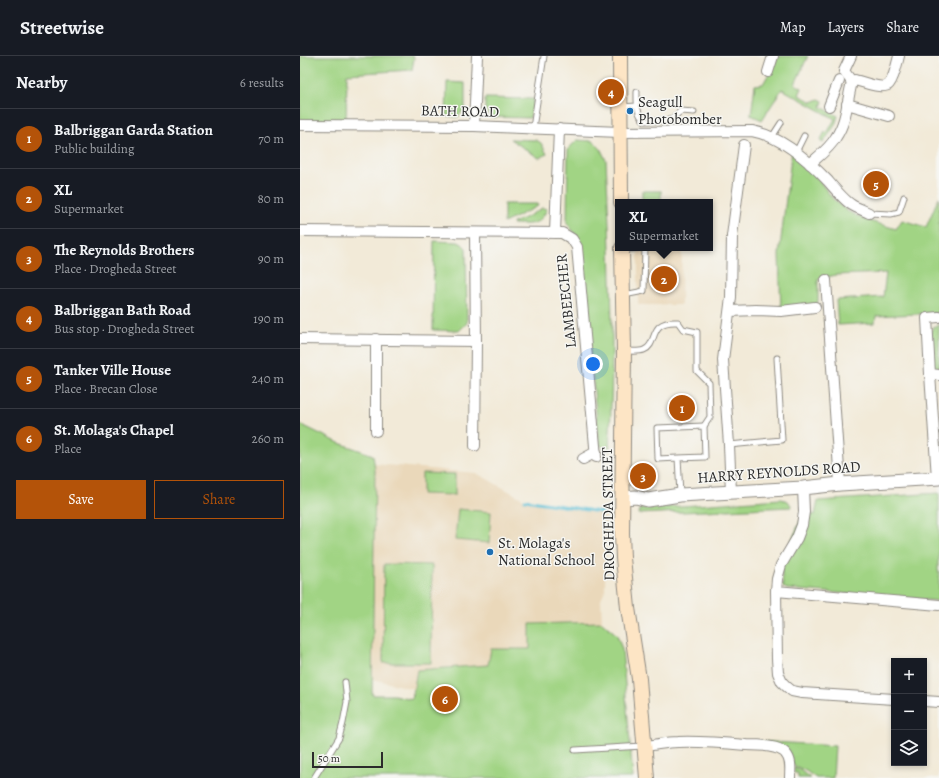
<!DOCTYPE html>
<meta charset="utf-8">
<style>
body{margin:0;font-family:Alegreya,serif;background:#242831;color:#f1f3f6}
.controls{position:absolute;right:12px;bottom:12px;display:grid;overflow:hidden;border-radius:0px;box-shadow:0 2px 6px #0003}
.controls button{width:36px;height:36px;display:grid;place-items:center;padding:0;border:0;border-bottom:1px solid #363941;background:#171b24;color:#f1f3f6;font:20px sans-serif}
.scale{position:absolute;left:12px;bottom:10px;width:71px;box-sizing:border-box;padding-left:4px;border:2px solid #2b2b2b;border-top:0;font-size:11px;line-height:14px;white-space:nowrap;color:#2b2b2b;-webkit-text-stroke:3px #f6f6f2;paint-order:stroke}
.you{position:absolute;left:293px;top:308px;width:14px;height:14px;margin:-10px;border:3px solid #fff;border-radius:50%;background:#1a73e8;box-shadow:0 0 0 6px #1a73e833}
.badge{display:grid;place-items:center;width:26px;height:26px;border-radius:50%;background:#b45309;color:#fff;font-size:13px;font-weight:700}
.pin{position:absolute;translate:-50% -50%;border:2px solid #fff;box-shadow:0 1px 4px #0006}
.popup{position:absolute;left:315px;top:143px;width:98px;height:52px;box-sizing:border-box;display:grid;place-content:center;border-radius:0px;background:#171b24;filter:drop-shadow(0 1px 3px #0005);font-size:13px;white-space:nowrap;color:#9ea1a6}
.popup b{font-size:15px;color:#f1f3f6}
.popup::after{content:'';position:absolute;left:50%;top:100%;margin-left:-8px;border:8px solid transparent;border-top-color:#171b24}
.list{margin:0;padding:0;list-style:none}
h2{display:flex;justify-content:space-between;align-items:center;height:52px;margin:0;padding:0 16px;font-size:17px}
h2 small{font-size:13px;font-weight:400;color:#9ea1a6}
.list li{display:grid;grid-template-columns:26px 1fr auto;gap:12px;align-items:center;box-sizing:border-box;height:60px;padding:0 16px;border-top:1px solid #363941}
.list b{display:block;font-size:15px;white-space:nowrap}
.list p{margin:0;font-size:13px;white-space:nowrap;color:#9ea1a6}
.list em{font-size:13px;font-style:normal;color:#9ea1a6}
.actions{display:flex;gap:8px;padding:12px 16px}
.actions a{flex:1;padding:9px 0;border:1px solid #b45309;border-radius:0px;text-align:center;font-size:14px;color:#b45309}
.actions .main{background:#b45309;color:#fff}
.icon{flex:none;width:22px;height:22px;fill:none;stroke:currentColor;stroke-width:2;stroke-linecap:round;stroke-linejoin:round}
.map{position:relative;flex:none;width:639px;height:722px;overflow:hidden}
header{display:flex;align-items:center;gap:24px;box-sizing:border-box;height:56px;padding:0 20px;background:#171b24;border-bottom:1px solid #363941}
header strong{font-size:19px}
nav{display:flex;gap:22px;margin-inline-start:auto;font-size:14px}
main{display:flex}
aside{flex:1;background:#171b24}
.map>svg:first-child{display:block}
.built{fill:#ead8ba}
.green{fill:#a1d484;stroke:#668058}
.lines{fill:none;stroke-linecap:round;stroke-linejoin:round}
.stream{stroke:#59bfd6;stroke-width:3}
.service-casing{stroke:#8e8a82;stroke-width:7}
.minor-casing{stroke:#8e8a82;stroke-width:12}
.tertiary-casing{stroke:#8e8a82;stroke-width:15}
.secondary-casing{stroke:#8e8a82;stroke-width:16}
.service{stroke:#fff;stroke-width:5}
.minor{stroke:#fff;stroke-width:10}
.tertiary{stroke:#fff;stroke-width:13}
.secondary{stroke:#fde5c5;stroke-width:14}
.poi-dot{fill:#1f6fb2;stroke:#f6f6f2;stroke-width:1.5}
.labels{text-anchor:middle;dominant-baseline:central;stroke-width:3;stroke-linejoin:round;paint-order:stroke}
.poi-label{font-size:15px;fill:#2b2b2b;stroke:#f6f6f2;text-anchor:start}
.street-label{font-size:15px;fill:#2b2b2b;stroke:#f6f6f2}
</style>
<header>
<strong>Streetwise</strong>
<nav><a>Map</a><a>Layers</a><a>Share</a></nav>
</header>
<main>
<aside>
<h2>Nearby<small>6 results</small></h2>
<ul class="list">
<li><span class="badge">1</span><div><b>Balbriggan Garda Station</b><p>Public building</p></div><em>70 m</em></li>
<li><span class="badge">2</span><div><b>XL</b><p>Supermarket</p></div><em>80 m</em></li>
<li><span class="badge">3</span><div><b>The Reynolds Brothers</b><p>Place · Drogheda Street</p></div><em>90 m</em></li>
<li><span class="badge">4</span><div><b>Balbriggan Bath Road</b><p>Bus stop · Drogheda Street</p></div><em>190 m</em></li>
<li><span class="badge">5</span><div><b>Tanker Ville House</b><p>Place · Brecan Close</p></div><em>240 m</em></li>
<li><span class="badge">6</span><div><b>St. Molaga's Chapel</b><p>Place</p></div><em>260 m</em></li>
</ul>
<div class="actions"><a class="main">Save</a><a>Share</a></div>
</aside>
<div class="map">
<svg width="639" height="722" viewBox="0 0 639 722">
<rect width="100%" height="100%" fill="#f6f6f2"/>
<filter id="ink" filterUnits="userSpaceOnUse"><feTurbulence type="fractalNoise" baseFrequency=".025" numOctaves="2"/><feDisplacementMap in="SourceGraphic" scale="8" xChannelSelector="R" yChannelSelector="G"/><feConvolveMatrix kernelMatrix="1 2 1 2 8 2 1 2 1" color-interpolation-filters="sRGB"/></filter>
<filter id="wash" filterUnits="userSpaceOnUse"><feTurbulence type="fractalNoise" baseFrequency=".012" numOctaves="4" result="noise"/><feDisplacementMap in="SourceGraphic" scale="16" xChannelSelector="R" yChannelSelector="G"/><feGaussianBlur stdDeviation="0.9" result="paint"/><feColorMatrix in="noise" values="0 0 0 0 0 0 0 0 0 0 0 0 0 0 0 0 0 1.4 0 .05"/><feComposite in="paint" operator="in"/></filter>
<g filter="url(#wash)">
<rect width="100%" height="100%" fill="#f2ead8"/>
<g class="built">
<polygon points="338,192 382,192 381,249 338,249"/>
<polygon points="75,408 176,417 225,444 306,457 305,534 301,543 302,566 230,568 231,593 191,593 188,609 117,614 114,633 72,623"/>
</g>
<g class="green">
<polygon points="0,0 113,0 114,2 112,14 47,18 46,69 0,69"/>
<polygon points="479,0 508,0 495,28 502,32 499,39 512,46 519,43 523,45 521,51 538,60 535,69 523,87 520,85 525,76 527,77 535,63 482,33 462,64 451,59 455,29 463,28"/>
<polygon points="147,26 165,27 165,52 158,61 146,60"/>
<polygon points="185,42 234,43 230,62 192,61 185,53"/>
<polygon points="210,83 236,84 241,87 247,98 239,102"/>
<path d="M277,84L293,85L300,92L306,104C311,201 315,298 309,395L306,394L299,388L280,188L276,179L267,167L268,94L271,90Z"/>
<polygon points="492,94 510,108 518,123 533,143 547,155 566,164 596,173 602,164 626,171 639,141 639,257 576,260 575,267 538,269 536,244 583,241 586,217 536,219 518,223 518,245 515,251 481,255 479,199"/>
<rect x="342" y="135" width="19" height="11"/>
<polygon points="204,148 237,148 238,150 204,167"/>
<path d="M242,152L247,153C239,171 230,168 213,168V167L229,160Z"/>
<polygon points="134,185 158,186 162,188 166,192 167,267 159,275 133,274"/>
<polygon points="639,268 639,314 636,314 633,310 631,275 633,271"/>
<polygon points="0,368 39,387 73,399 75,414 72,639 94,639 112,643 117,614 188,609 191,593 230,593 230,568 302,566 317,579 322,593 333,722 0,722"/>
<polygon points="122,417 155,418 155,439 122,438"/>
<polygon points="639,437 639,504 638,505 638,515 639,515 639,545 487,533 483,531 481,509 504,456 515,459 518,445"/>
<polygon points="481,443 488,445 492,451 339,458 340,453"/>
<polygon points="158,453 191,456 189,487 155,484"/>
<polygon points="84,508 132,509 131,607 83,607"/>
<polygon points="459,685 535,690 533,722 516,722 506,715 493,709 492,702"/>
<polygon points="494,711 500,714 510,722 498,722 498,717 494,717"/>
</g>
<g class="lines">
<polyline class="stream" points="225,444 306,457"/>
</g>
</g>
<g filter="url(#ink)">
<g class="lines">
<g class="service-casing">
<g id="service">
<path d="M337,36C337,46 336,58 345,65L370,64L381,55L394,56"/>
<polyline points="321,51 337,50"/>
<polyline points="233,72 244,0"/>
<polyline points="472,81 481,67"/>
<polyline points="496,96 504,80"/>
<polyline points="569,157 591,158 599,156 604,141"/>
<polyline points="322,194 345,192 344,235 324,239"/>
<path d="M325,295C331,295 339,296 344,294C359,288 347,264 378,266L383,273L397,276V315L409,327L410,361L404,370"/>
<polyline points="429,389 482,384 477,302"/>
<polyline points="378,402 405,401 404,370 357,372 358,403 378,402 380,438"/>
<polyline points="275,694 343,690"/>
<polyline points="14,722 39,682 43,667 47,646 45,626"/>
</g>
</g>
<g class="minor-casing">
<g id="minor">
<polyline points="551,0 544,15 552,26"/>
<polyline points="468,16 473,0"/>
<polyline points="547,48 589,60"/>
<polyline points="529,50 539,25"/>
<path d="M0,69L174,70L320,76L452,75C480,80 509,105 528,125C534,132 545,145 552,149C557,152 563,154 569,157"/>
<polyline points="174,70 177,0"/>
<path d="M510,108C519,100 530,92 536,81C547,65 547,44 552,26L555,24C562,26 584,34 589,28C594,22 597,8 599,0"/>
<polyline points="0,175 262,177 272,183 277,191 296,401"/>
<polyline points="255,177 259,73"/>
<polyline points="526,224 540,428"/>
<polyline points="430,255 456,254 481,255 515,251"/>
<polyline points="639,261 627,262 630,318 639,319"/>
<polyline points="0,283 176,285"/>
<polyline points="630,318 637,422"/>
<polyline points="76,375 76,283"/>
<polyline points="175,390 176,285 175,177"/>
<polyline points="283,403 296,396"/>
<polyline points="503,432 504,456 502,469 497,482 481,509 477,523 476,535 477,603 478,617 482,626 486,630 492,635 502,637 594,643"/>
<polyline points="431,436 429,389 423,304 431,241 432,180 444,89"/>
<polyline points="476,535 639,549"/>
<polyline points="624,645 639,646"/>
<path d="M344,690C356,689 366,686 378,686C400,685 423,687 446,689C456,689 469,689 479,693C481,694 485,696 486,698C492,705 490,714 490,722"/>
</g>
</g>
<g class="tertiary-casing">
<polyline id="tertiary" points="323,442 336,441 348,444 380,439 503,432 540,428 639,422"/>
</g>
<g class="secondary-casing">
<g id="secondary">
<polyline points="320,0 321,146"/>
<polyline points="322,192 324,295 322,477 323,502 328,552 339,623 347,722"/>
</g>
</g>
<use href="#service" class="service"/>
<use href="#minor" class="minor"/>
<use href="#tertiary" class="tertiary"/>
<use href="#secondary" class="secondary"/>
</g>
</g>
<g class="poi-dot">
<circle cx="330" cy="55" r="4"/>
<circle cx="190" cy="496" r="4"/>
</g>
<g class="labels">
<g class="poi-label">
<text x="338" y="46">Seagull<tspan x="338" dy="17">Photobomber</tspan></text>
<text x="198" y="487">St. Molaga's<tspan x="198" dy="17">National School</tspan></text>
</g>
<g class="street-label">
<text transform="translate(160 55) rotate(1)">BATH ROAD</text>
<text transform="translate(266 245) rotate(-96)">LAMBEECHER</text>
<text transform="translate(479 416) rotate(-4)">HARRY REYNOLDS ROAD</text>
<text transform="translate(308 458) rotate(-91)">DROGHEDA STREET</text>
</g>
</g>
</svg>
<div class="controls">
<button>+</button>
<button>−</button>
<button><svg class="icon" aria-label="layers" viewBox="0 0 24 24"><path d="M12 4l9 5-9 5-9-5zM3 14l9 5 9-5"/></svg></button>
</div>
<div class="scale">50 m</div>
<div class="you"></div>
<div class="pin badge" style="left:382px;top:352px">1</div>
<div class="pin badge" style="left:364px;top:223px">2</div>
<div class="popup"><b>XL</b>Supermarket</div>
<div class="pin badge" style="left:343px;top:420px">3</div>
<div class="pin badge" style="left:311px;top:36px">4</div>
<div class="pin badge" style="left:576px;top:128px">5</div>
<div class="pin badge" style="left:145px;top:643px">6</div>
</div>
</main>
